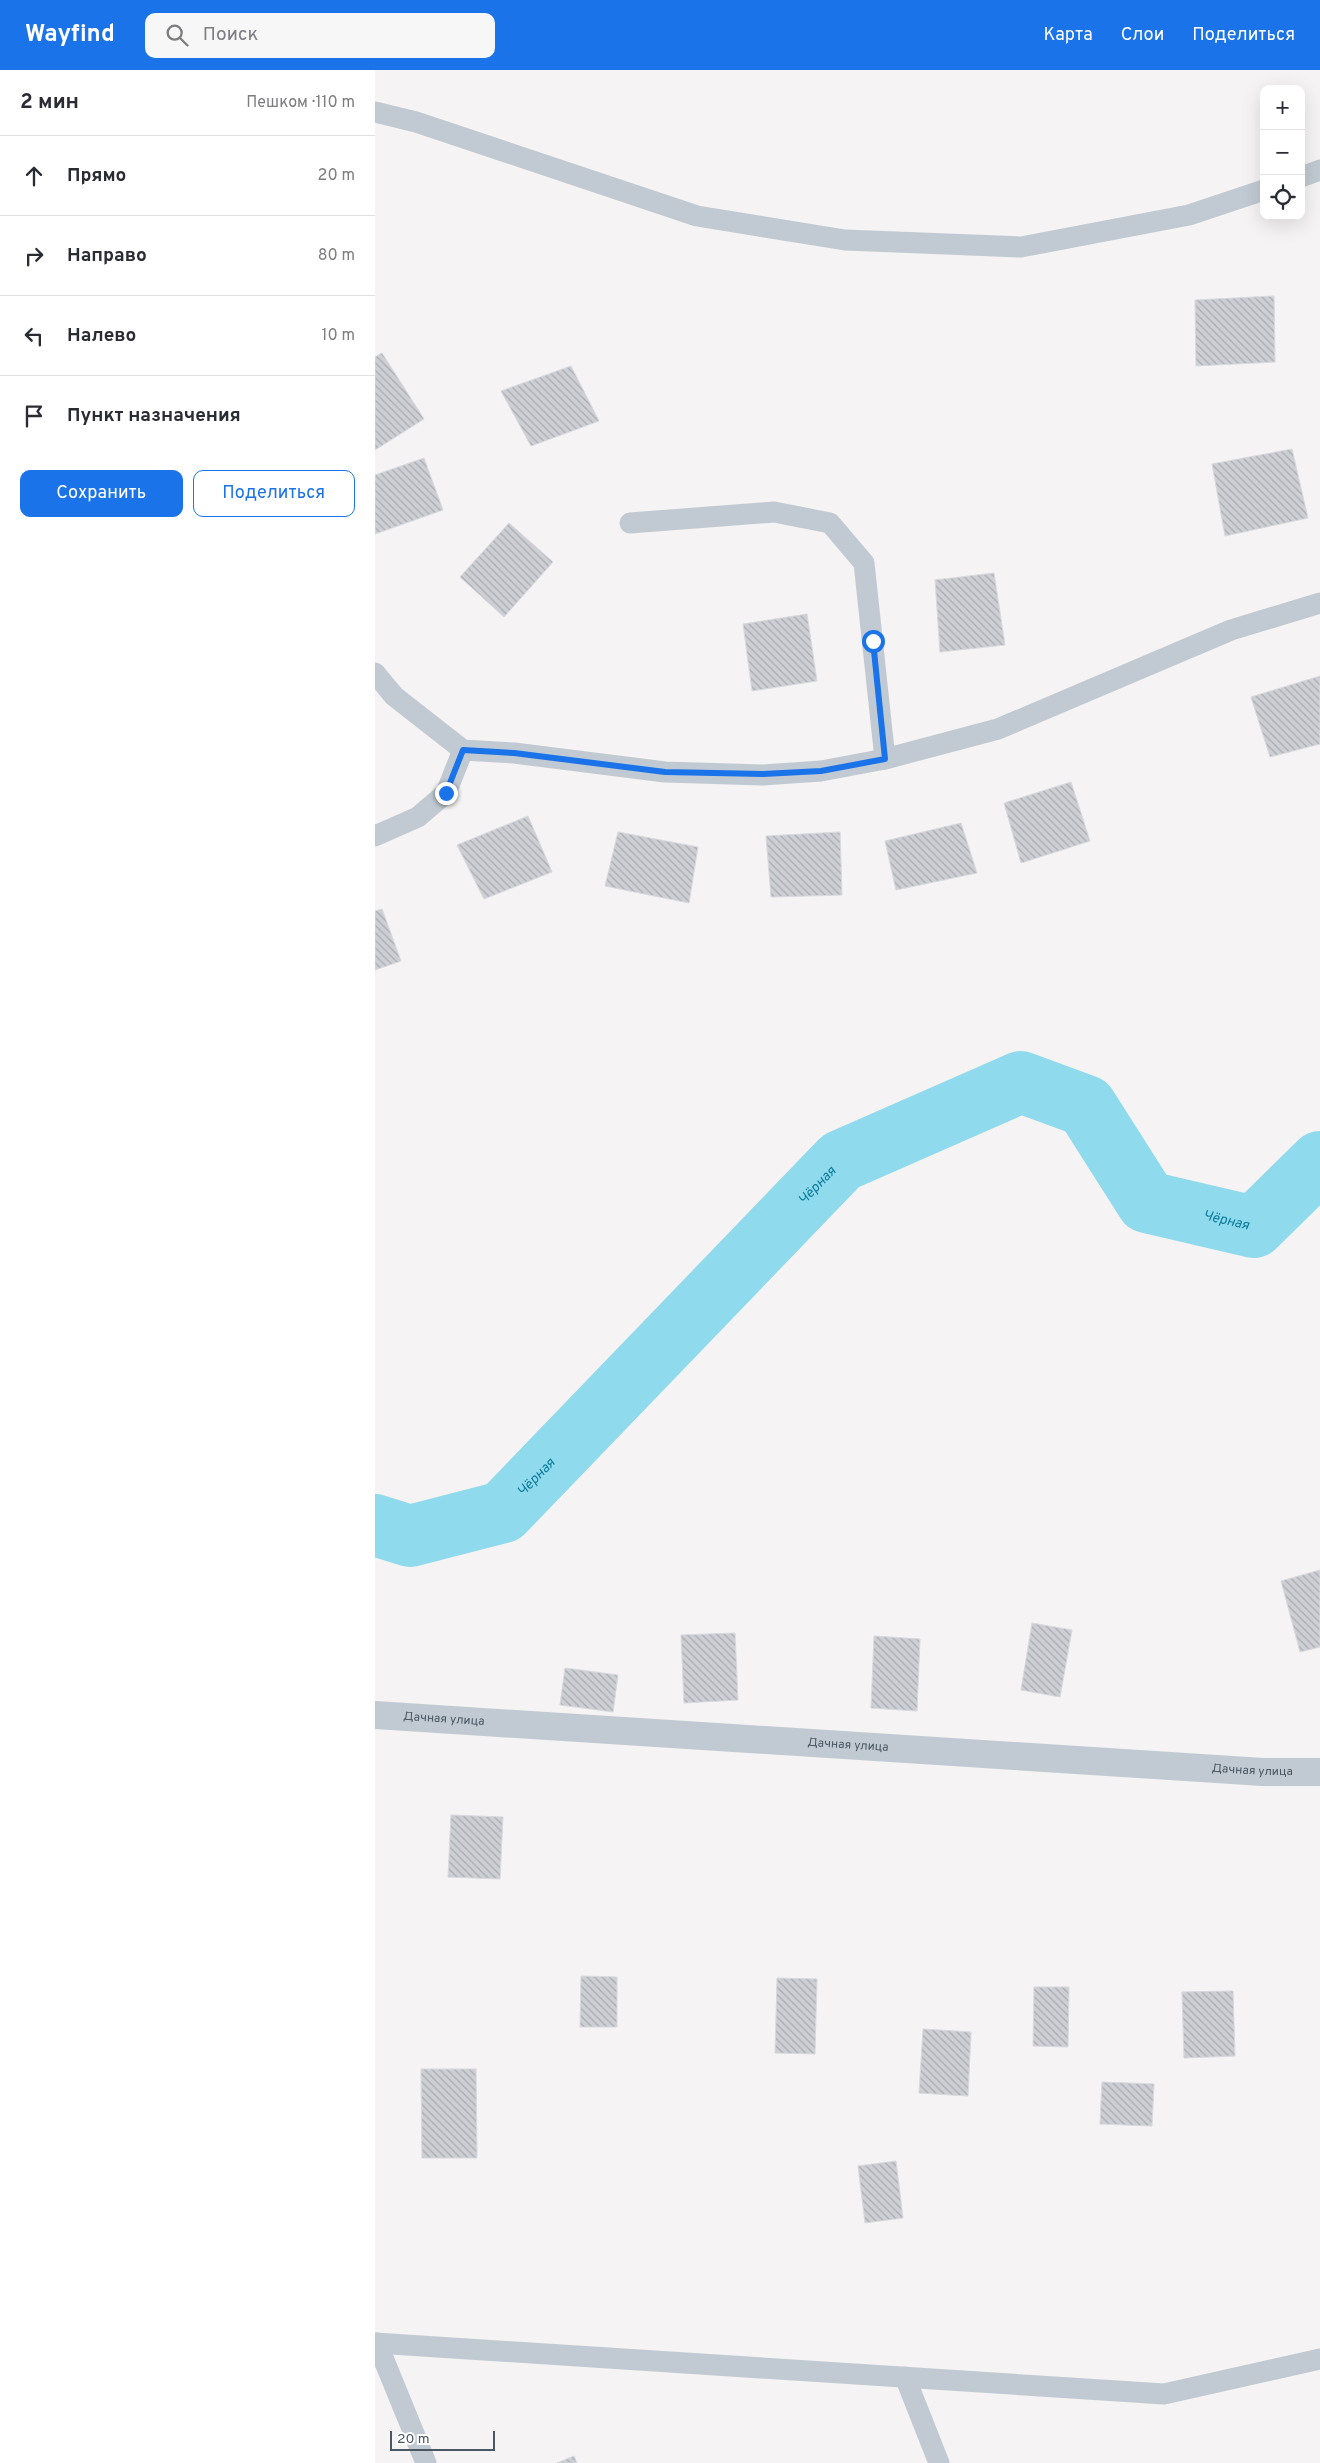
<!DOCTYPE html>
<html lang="ru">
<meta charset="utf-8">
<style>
body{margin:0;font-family:Overpass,sans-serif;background:#f7f7f7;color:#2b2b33}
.controls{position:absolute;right:15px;top:15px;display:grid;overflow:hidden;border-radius:10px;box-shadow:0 5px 20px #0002}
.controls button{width:45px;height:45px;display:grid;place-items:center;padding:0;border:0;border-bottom:1px solid #e1e1e2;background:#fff;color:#2b2b33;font:25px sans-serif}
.scale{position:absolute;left:15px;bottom:12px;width:105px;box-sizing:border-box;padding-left:5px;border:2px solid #4a5661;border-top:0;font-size:14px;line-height:18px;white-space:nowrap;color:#4a5661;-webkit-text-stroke:4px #fff;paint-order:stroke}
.stop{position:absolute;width:15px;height:15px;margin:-11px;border:4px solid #1a73e8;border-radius:50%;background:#fff}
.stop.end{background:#1a73e8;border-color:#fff;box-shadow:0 1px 5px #0008}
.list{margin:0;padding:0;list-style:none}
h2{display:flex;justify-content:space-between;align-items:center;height:65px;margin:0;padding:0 20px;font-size:21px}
h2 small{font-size:16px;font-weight:400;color:#7c7c81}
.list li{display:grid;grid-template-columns:32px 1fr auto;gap:15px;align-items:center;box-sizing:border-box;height:80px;padding:0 20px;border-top:1px solid #e1e1e2}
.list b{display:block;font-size:19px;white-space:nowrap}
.list em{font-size:16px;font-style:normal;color:#7c7c81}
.actions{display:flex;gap:10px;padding:15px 20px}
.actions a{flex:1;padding:11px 0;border:1px solid #1a73e8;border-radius:10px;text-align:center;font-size:18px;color:#1a73e8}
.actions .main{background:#1a73e8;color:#fff}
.icon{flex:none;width:28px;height:28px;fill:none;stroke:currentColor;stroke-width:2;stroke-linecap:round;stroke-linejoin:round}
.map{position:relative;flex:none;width:945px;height:2393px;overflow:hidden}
header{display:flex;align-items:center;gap:30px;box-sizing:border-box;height:70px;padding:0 25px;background:#1a73e8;color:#fff}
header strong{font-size:24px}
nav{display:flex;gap:28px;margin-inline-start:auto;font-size:18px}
.search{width:350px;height:45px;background:#f7f7f7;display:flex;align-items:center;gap:12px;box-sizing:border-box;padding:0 18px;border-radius:10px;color:#7c7c81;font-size:19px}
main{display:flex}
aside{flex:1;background:#fff}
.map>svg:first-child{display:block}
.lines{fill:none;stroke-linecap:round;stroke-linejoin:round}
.river{stroke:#90daee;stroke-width:62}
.building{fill:url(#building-back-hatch);stroke:#d7d9de}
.service{stroke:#c1cad2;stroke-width:21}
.minor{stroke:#c1cad2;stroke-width:28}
.route{stroke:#1a73e8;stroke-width:6}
.labels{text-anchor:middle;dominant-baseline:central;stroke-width:5;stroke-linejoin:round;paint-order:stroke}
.street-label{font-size:12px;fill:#4a5661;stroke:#fff}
.water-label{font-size:14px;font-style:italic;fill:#0c7c9b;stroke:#fff}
</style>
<header>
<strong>Wayfind</strong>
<div class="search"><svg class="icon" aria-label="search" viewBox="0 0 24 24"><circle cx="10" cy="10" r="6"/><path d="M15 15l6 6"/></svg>Поиск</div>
<nav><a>Карта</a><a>Слои</a><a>Поделиться</a></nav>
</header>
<main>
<aside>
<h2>2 мин<small>Пешком · 110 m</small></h2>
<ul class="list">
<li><svg class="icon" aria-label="ahead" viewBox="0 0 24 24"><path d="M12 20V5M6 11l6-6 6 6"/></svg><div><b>Прямо</b></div><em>20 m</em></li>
<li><svg class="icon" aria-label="right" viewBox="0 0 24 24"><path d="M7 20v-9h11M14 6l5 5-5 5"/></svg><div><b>Направо</b></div><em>80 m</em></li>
<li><svg class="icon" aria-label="left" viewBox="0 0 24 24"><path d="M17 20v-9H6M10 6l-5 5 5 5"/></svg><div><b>Налево</b></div><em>10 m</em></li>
<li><svg class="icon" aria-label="arrive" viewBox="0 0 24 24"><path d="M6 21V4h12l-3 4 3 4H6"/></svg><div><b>Пункт назначения</b></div></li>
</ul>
<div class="actions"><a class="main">Сохранить</a><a>Поделиться</a></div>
</aside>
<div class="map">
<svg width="945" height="2393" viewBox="0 0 945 2393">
<defs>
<pattern id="building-back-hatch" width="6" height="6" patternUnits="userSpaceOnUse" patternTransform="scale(1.25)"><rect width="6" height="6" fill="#cdcfd5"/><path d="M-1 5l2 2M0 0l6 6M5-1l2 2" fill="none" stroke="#a8abb0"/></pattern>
</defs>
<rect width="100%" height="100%" fill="#f5f3f3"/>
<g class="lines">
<path class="river" id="s1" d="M0,1455L35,1466L128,1442L466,1091L646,1012L711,1036L772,1132L879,1157L945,1092"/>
</g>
<g class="building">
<polygon points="899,226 900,292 821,296 820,230"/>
<polygon points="7,283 49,349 0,380 0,287"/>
<polygon points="196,296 224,351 156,376 126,321"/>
<polygon points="917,379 933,448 850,466 837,394"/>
<polygon points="49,388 68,440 0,464 0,405"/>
<polygon points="134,453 178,492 129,547 85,507"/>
<polygon points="619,503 630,575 565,582 560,510"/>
<polygon points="432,544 442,611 377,621 368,554"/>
<polygon points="945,606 945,674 895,687 876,627"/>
<polygon points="696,712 715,771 646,793 629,733"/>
<polygon points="153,746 177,802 109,829 82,775"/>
<polygon points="586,753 602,803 521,820 510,771"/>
<polygon points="243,762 323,777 314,833 230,816"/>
<polygon points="465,762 467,825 396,827 391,766"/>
<polygon points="7,839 26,891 0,900 0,841"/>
<polygon points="945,1500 945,1577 925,1582 906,1511"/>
<polygon points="657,1553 697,1560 685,1627 646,1620"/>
<polygon points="360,1563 363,1630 309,1633 306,1565"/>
<polygon points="499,1566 545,1569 542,1641 496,1638"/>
<polygon points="190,1598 243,1605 238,1642 185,1635"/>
<polygon points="76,1745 128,1747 125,1809 73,1807"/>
<polygon points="206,1906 242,1907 242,1957 205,1957"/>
<polygon points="402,1908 442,1909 440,1984 400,1983"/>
<polygon points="659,1917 694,1917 693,1977 658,1976"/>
<polygon points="858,1921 860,1986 809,1988 807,1922"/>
<polygon points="548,1959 596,1962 593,2026 544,2023"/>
<polygon points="46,1999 101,1999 102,2088 47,2088"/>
<polygon points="727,2012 779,2014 777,2056 725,2054"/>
<polygon points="521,2091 528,2148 490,2153 483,2096"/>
<polygon points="199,2386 202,2393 182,2393"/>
</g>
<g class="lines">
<g class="service">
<polyline points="0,42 41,52 322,146 470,170 646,177 814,145 889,120"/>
<polyline points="926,107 945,100"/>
<polyline points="255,453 399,442 455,453 489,493 510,689"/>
<polyline points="0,603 19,626 88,680 139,683 290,702 388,705 446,701 510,689 623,659 856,560 945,533"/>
<polyline points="0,766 43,747 71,723 88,680"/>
<polyline points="0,2273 789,2324 945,2289"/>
<polyline points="2,2273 51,2393"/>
<polyline points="530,2307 564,2393"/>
</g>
<path class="minor" id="s2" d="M0,1645L888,1702H945"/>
</g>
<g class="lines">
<polyline class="route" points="71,723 88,680 139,683 290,702 388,704 446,701 510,689 498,571"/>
</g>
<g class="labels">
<g class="street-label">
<text stroke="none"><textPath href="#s2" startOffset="69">Дачная улица</textPath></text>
<text stroke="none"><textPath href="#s2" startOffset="474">Дачная улица</textPath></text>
<text stroke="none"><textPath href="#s2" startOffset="879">Дачная улица</textPath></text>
</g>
<g class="water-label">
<text stroke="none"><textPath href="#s1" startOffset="586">Чёрная</textPath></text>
<text stroke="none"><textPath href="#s1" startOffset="1081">Чёрная</textPath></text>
<text stroke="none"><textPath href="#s1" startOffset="181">Чёрная</textPath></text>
</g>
</g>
</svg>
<div class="controls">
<button>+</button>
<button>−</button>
<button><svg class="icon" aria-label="locate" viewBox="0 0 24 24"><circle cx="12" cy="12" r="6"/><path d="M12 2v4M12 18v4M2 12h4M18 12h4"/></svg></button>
</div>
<div class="scale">20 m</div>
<div class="stop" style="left:498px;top:571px"></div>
<div class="stop end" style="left:71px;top:723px"></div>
</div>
</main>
